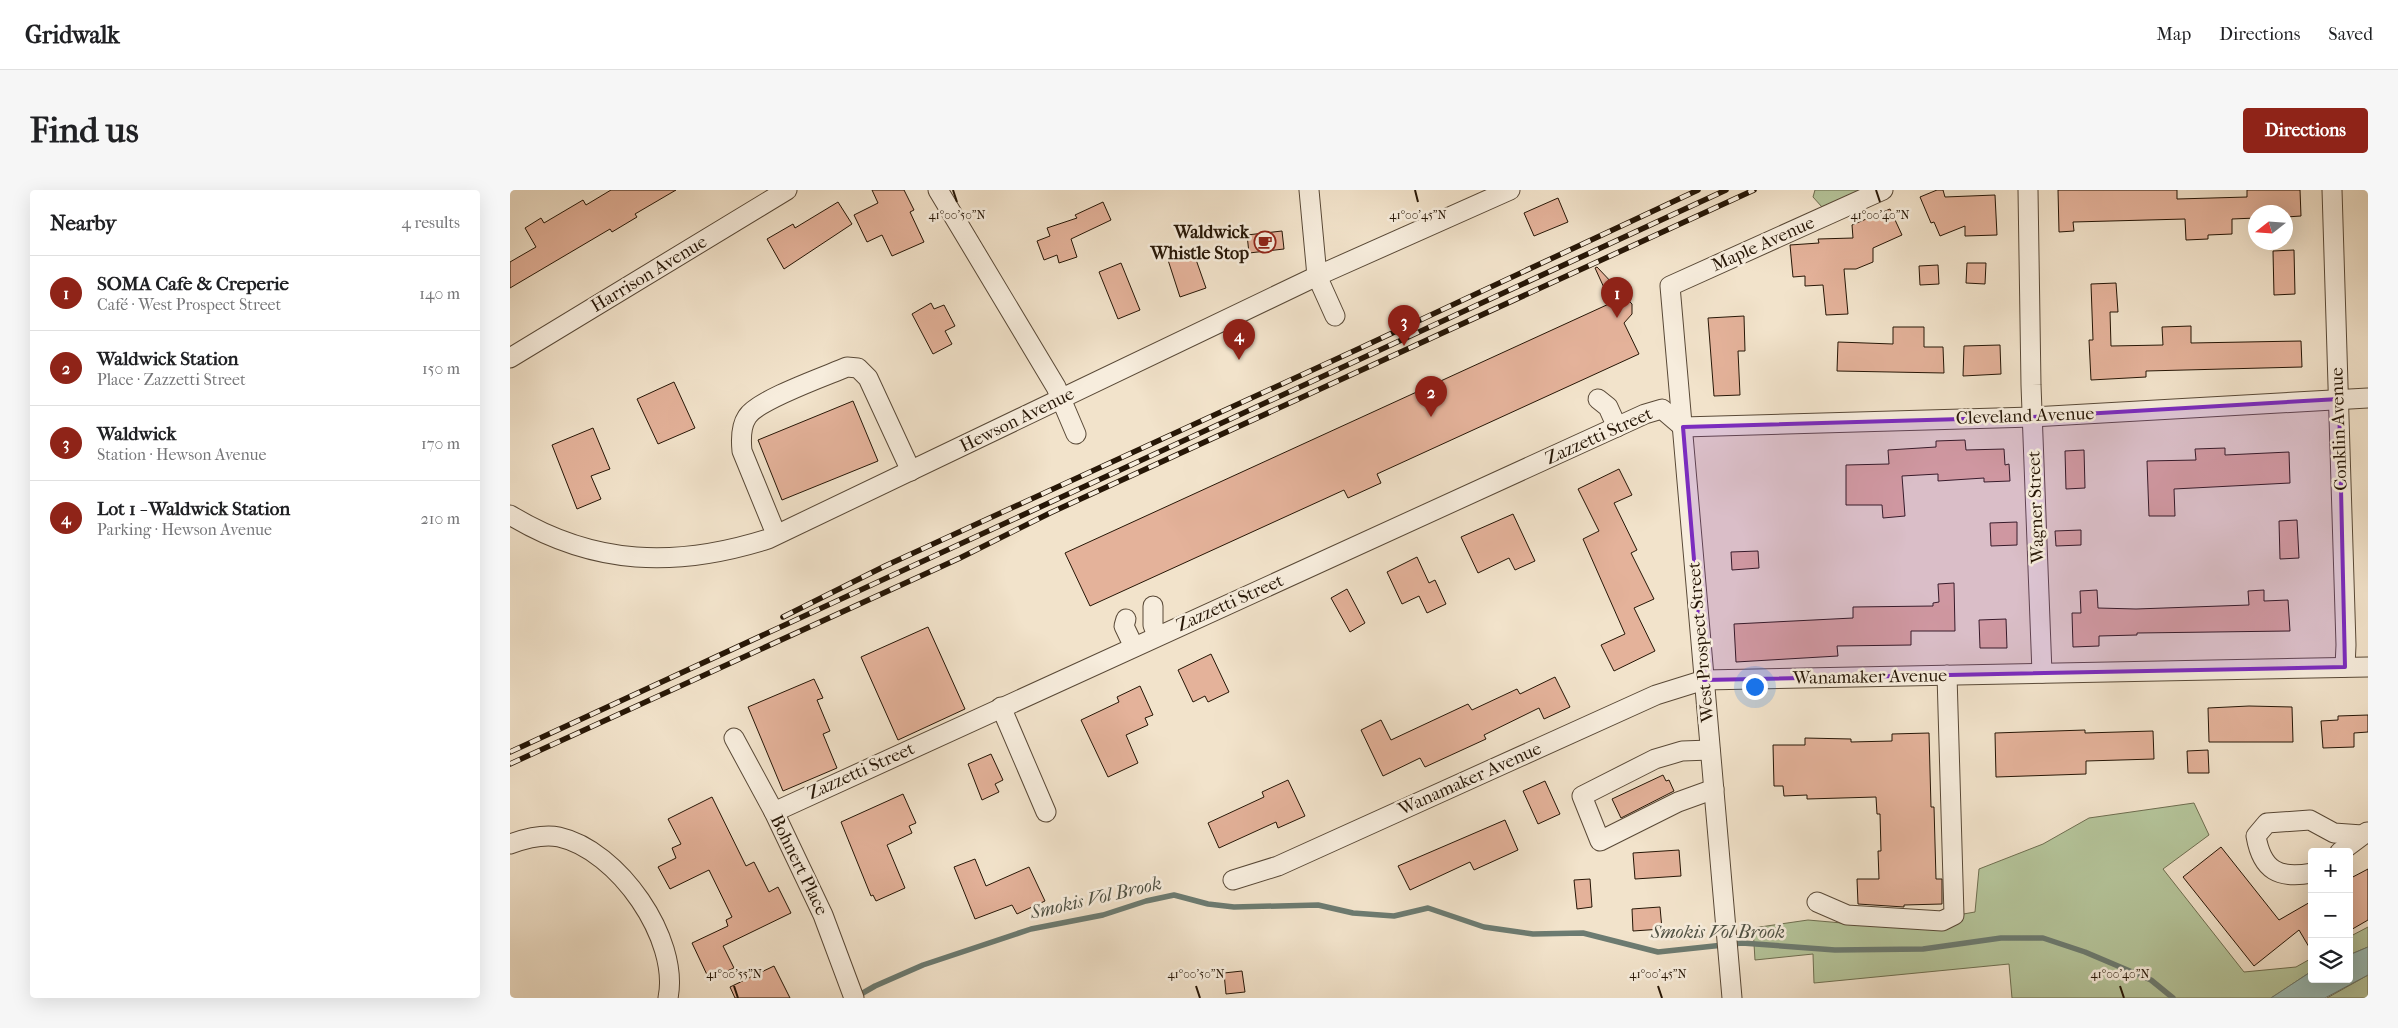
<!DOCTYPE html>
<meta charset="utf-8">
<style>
body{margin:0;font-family:"IM FELL French Canon",serif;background:#f6f6f6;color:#202124}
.controls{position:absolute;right:15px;bottom:15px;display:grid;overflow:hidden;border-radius:5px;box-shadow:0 5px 20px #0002}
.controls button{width:45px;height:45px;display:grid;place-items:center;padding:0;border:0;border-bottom:1px solid #e0e0e0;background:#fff;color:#202124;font:25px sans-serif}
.compass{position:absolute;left:1738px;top:15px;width:45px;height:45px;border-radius:50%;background:#fff;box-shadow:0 5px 20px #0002;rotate:253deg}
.you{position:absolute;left:1244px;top:496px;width:18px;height:18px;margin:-12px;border:4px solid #fff;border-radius:50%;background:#1a73e8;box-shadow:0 0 0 8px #1a73e833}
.badge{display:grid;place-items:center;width:32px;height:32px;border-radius:50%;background:#8f2418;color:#fff;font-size:16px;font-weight:700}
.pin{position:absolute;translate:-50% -41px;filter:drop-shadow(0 1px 2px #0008)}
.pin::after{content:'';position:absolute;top:26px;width:18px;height:15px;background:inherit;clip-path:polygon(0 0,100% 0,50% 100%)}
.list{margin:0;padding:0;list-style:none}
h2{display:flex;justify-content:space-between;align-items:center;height:65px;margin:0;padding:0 20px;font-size:21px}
h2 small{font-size:16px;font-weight:400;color:#757577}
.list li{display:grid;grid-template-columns:32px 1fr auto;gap:15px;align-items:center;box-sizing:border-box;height:75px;padding:0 20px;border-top:1px solid #e0e0e0}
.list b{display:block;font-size:19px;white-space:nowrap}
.list p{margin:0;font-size:16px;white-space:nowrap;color:#757577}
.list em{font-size:16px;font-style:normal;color:#757577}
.icon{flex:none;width:28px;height:28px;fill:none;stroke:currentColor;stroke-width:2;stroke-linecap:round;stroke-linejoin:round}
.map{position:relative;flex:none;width:1858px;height:808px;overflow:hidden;border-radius:5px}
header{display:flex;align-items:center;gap:30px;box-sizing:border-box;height:70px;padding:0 25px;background:#fff;border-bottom:1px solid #e0e0e0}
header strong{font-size:24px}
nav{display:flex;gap:28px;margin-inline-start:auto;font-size:18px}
.intro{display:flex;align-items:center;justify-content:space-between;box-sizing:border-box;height:120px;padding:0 30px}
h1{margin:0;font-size:35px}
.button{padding:12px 22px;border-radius:5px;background:#8f2418;color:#fff;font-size:18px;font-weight:700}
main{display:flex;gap:30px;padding:0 30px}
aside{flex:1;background:#fff;border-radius:5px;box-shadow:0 5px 20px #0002}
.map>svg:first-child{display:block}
.green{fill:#b5c59b;stroke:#6e6e50}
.water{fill:#9bbeb8;stroke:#6c7b71}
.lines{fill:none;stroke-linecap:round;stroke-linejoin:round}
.stream{stroke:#6c7b71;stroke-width:5.5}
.building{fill:#e4b29a;stroke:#261606}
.minor-casing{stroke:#594937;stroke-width:21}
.minor{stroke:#f7eddd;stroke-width:19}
.rail-casing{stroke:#261606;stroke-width:5.5}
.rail{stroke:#f7eddd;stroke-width:4;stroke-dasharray:11;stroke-linecap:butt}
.marked{fill:#7b2cbf;fill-opacity:0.2;stroke:#7b2cbf;stroke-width:4;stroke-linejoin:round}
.ticks{fill:none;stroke:#261606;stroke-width:2}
.labels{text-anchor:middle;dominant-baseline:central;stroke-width:5;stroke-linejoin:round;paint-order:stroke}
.poi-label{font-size:18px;font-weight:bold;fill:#261606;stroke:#f7eddd;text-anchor:end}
.street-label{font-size:18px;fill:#261606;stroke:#f7eddd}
.water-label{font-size:19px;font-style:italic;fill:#4f5144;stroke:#f7eddd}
.ticks-label{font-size:12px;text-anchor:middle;fill:#261606;stroke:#f7eddd;stroke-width:5;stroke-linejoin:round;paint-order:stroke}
</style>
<header>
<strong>Gridwalk</strong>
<nav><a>Map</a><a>Directions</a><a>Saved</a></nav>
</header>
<div class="intro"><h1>Find us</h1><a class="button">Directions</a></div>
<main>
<aside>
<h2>Nearby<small>4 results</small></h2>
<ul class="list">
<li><span class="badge">1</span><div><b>SOMA Cafe &amp; Creperie</b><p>Café · West Prospect Street</p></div><em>140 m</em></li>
<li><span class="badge">2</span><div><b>Waldwick Station</b><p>Place · Zazzetti Street</p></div><em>150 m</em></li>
<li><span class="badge">3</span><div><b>Waldwick</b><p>Station · Hewson Avenue</p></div><em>170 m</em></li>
<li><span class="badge">4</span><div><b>Lot 1 - Waldwick Station</b><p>Parking · Hewson Avenue</p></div><em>210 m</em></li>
</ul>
</aside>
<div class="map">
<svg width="1858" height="808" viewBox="0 0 1858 808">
<rect width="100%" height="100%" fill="#f2e3cb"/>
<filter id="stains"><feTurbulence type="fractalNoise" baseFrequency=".004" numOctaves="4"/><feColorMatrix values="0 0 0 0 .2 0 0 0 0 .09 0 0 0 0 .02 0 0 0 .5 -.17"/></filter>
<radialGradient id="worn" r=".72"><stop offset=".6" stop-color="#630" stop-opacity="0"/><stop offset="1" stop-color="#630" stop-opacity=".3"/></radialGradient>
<g class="green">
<polygon points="1305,0 1351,0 1312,17 1303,7"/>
<polygon points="1684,613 1699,645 1653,679 1734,782 1786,777 1802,768 1802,781 1761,808 1502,808 1499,774 1304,793 1303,764 1245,770 1243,738 1298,730 1377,737 1465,722 1469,679 1533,654 1579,628"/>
<polygon points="1858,737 1858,757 1839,765 1839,747"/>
<polygon points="1858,785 1858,808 1817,808"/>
</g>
<polygon class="water" points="1858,757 1858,785 1815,808 1761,808 1802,781 1802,789 1839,789 1839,765"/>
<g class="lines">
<polyline class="stream" points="346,807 365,796 413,775 521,739 593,725 636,711 664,705 698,714 724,717 808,715 843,723 884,726 918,718 974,737 1023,744 1073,743 1148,762 1232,753 1325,760 1413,759 1491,748 1533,748 1575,762 1641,790 1663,808"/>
</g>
<g class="building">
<polygon points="101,0 166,0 125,24 127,27 102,42 100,39 0,98 0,72 26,57 15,38 31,28 34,33 73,10 76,15"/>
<polygon points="362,0 394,0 404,20 400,22 414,52 382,66 372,45 357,52 344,25 368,13"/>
<polygon points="1427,0 1433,0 1435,7 1485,5 1487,45 1455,46 1455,36 1430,46 1424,32 1421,33 1410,7"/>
<polygon points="1548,0 1667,0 1667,9 1737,7 1737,0 1790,0 1791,26 1776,27 1776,22 1746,22 1746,28 1722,29 1722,44 1698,45 1698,49 1676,50 1675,29 1563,32 1564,41 1549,42"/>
<polygon points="1048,8 1058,32 1024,46 1014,23"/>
<polygon points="328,12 342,34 274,79 257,49 283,34 285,38"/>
<polygon points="593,12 601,30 561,49 567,67 549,73 547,65 534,70 527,51 540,46 537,38 567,28 565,25"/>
<polygon points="1380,19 1392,45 1363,58 1363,72 1346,79 1334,79 1338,124 1316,125 1313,95 1295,96 1295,86 1283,87 1280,55 1309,53 1308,49 1343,48 1342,35"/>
<polygon points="772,41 774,59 739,63 737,45"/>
<polygon points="1784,60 1785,104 1764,105 1763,61"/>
<polygon points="683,61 696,98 670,107 658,70"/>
<polygon points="611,73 630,120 608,129 589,82"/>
<polygon points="1457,73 1476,73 1475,94 1456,93"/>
<polygon points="1428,75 1429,94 1410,95 1409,76"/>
<polygon points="1087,77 1122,114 1122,124 1114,133 1129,164 867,284 871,293 838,308 834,300 580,416 555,363 1101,113 1085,78"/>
<polygon points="1606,93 1608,122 1600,122 1601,156 1653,155 1652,137 1681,136 1681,153 1791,151 1792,177 1636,181 1636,187 1581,190 1579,150 1583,150 1581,94"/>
<polygon points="421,113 424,119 434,115 445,136 435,141 442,154 423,164 402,124"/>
<polygon points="1234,126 1235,161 1228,161 1230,205 1204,206 1198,128"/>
<polygon points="1383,137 1414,137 1414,157 1433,157 1434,183 1327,181 1328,152 1383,154"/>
<polygon points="1490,155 1491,184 1453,186 1454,156"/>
<polygon points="164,192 185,238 148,254 127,209"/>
<polygon points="343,211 368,271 272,310 248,250"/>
<polygon points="83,238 100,279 81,286 91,309 67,319 42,255"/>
<polygon points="1455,250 1456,260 1494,259 1495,275 1499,274 1500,291 1474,292 1474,288 1428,291 1428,284 1392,286 1395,326 1373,328 1372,315 1336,315 1336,275 1379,274 1378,260 1426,257 1426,251"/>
<polygon points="1715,258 1715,265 1779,262 1780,293 1664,299 1665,326 1639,326 1637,271 1686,270 1685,259"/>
<polygon points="1574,260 1575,298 1556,299 1555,261"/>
<polygon points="1109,279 1122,305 1104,313 1127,360 1121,363 1144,409 1124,418 1145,461 1104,481 1091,455 1115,444 1073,349 1089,341 1068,299"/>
<polygon points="1003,324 1025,371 1005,380 999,368 968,383 951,347"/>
<polygon points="1787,330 1789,368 1770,369 1769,331"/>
<polygon points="1507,332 1507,355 1481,356 1480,333"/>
<polygon points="1571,340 1571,355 1546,356 1545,341"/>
<polygon points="1248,361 1249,378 1222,380 1221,362"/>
<polygon points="907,367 919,393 925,390 936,414 917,423 909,406 892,414 877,382"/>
<polygon points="1444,393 1445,441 1401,441 1401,455 1327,456 1328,466 1226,472 1224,434 1343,428 1343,417 1423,416 1423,413 1429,412 1428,394"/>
<polygon points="837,399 855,433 840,442 821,408"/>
<polygon points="1587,400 1588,418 1626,419 1739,415 1738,401 1754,400 1754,411 1778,410 1780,441 1627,443 1627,445 1589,446 1589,456 1563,457 1562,423 1571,423 1570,401"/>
<polygon points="1496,429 1497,458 1470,458 1469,430"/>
<polygon points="418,437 455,519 388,550 351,467"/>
<polygon points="701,464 719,502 698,512 695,506 683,512 668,480"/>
<polygon points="1045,487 1060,517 1034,529 1029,518 974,545 976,549 915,577 910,568 873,586 851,540 871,530 881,550 958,514 962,520 1007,499 1010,504"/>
<polygon points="304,489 313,508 307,510 320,541 313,544 327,578 273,601 238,517"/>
<polygon points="630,496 643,525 635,528 638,535 616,545 628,573 598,587 571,530 609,512 607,507"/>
<polygon points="1739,516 1782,517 1783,552 1699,552 1698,518"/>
<polygon points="1858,525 1858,542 1844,543 1844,557 1813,558 1811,531 1828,530 1828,526"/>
<polygon points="1575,540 1575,543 1643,541 1644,569 1576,571 1576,584 1486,587 1485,543"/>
<polygon points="1419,543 1421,617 1424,617 1426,689 1432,689 1432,714 1394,715 1394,717 1348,714 1347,689 1369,689 1368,661 1371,661 1370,624 1367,624 1366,607 1297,609 1297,605 1274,606 1273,596 1264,596 1263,555 1295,555 1295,548 1341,549 1341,552 1382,551 1382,544"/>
<polygon points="1698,560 1699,583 1678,583 1677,561"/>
<polygon points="481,564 493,590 485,594 489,602 472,610 458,574"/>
<polygon points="1153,585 1156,591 1159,590 1164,601 1111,628 1102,609"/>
<polygon points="778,590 795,626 768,638 766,632 709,658 698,633 754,607 752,602"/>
<polygon points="1035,591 1050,624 1028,634 1013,601"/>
<polygon points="393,604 406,633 399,636 402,643 377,655 395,698 366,711 363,705 361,706 331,632"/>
<polygon points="202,607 236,676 244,672 259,702 268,697 281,723 213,756 224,778 199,789 182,753 218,736 216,730 222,727 199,680 160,699 148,677 166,668 162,658 171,654 158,629"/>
<polygon points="995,630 1008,660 964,680 960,672 900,700 888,676"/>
<polygon points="1711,657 1769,730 1802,711 1802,762 1789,740 1744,776 1673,687"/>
<polygon points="1169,660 1171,686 1125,689 1123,663"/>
<polygon points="465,669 476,696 519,677 535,711 507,724 502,715 465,729 444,677"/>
<polygon points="1858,679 1858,730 1839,741 1839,689"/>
<polygon points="1080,689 1082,717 1067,719 1064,690"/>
<polygon points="1150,717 1152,739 1123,741 1122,719"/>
<polygon points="264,776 280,808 225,808 220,797"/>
<polygon points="732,781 735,802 716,804 714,783"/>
</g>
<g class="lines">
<g class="minor-casing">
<g id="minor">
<polyline points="428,0 546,197 566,244"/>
<polyline points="799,0 807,86 825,126"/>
<polyline points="1518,0 1521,195 1532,483"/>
<polyline points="1822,0 1836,455 1835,477"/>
<polyline points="0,168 277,0"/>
<polyline points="1088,209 1098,217 1107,237"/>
<polyline points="1173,237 1522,227 1858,208"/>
<path d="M0,325C84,376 166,378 258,349L807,86L1000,0"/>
<path d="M266,344L232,261C231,251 231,236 237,227C247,210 316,186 337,177L348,178L358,188L401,281"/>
<polyline points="643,416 643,435 647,446"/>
<polyline points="616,429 614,436 624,457"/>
<polyline points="491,517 536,622"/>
<polyline points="224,548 264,622 313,725 344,808"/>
<polyline points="1200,560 1172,561 1145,569 1072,606 1090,651 1168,612 1204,599"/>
<polyline points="264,622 1135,224 1152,219 1173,237"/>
<path d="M0,654C14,649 34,644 49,647C108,660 170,749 158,808"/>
<polyline points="1830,662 1857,642"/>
<path d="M1802,683C1769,689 1752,681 1746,646L1757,633L1800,630L1824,643L1852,645"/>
<polyline points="723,690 768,676 1146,505 1194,490 1858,477"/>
<polyline points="1307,712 1337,725 1432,731 1444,725 1437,485"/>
<polyline points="1222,808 1160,96 1373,0"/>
</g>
</g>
<use href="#minor" class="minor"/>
<g class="rail-casing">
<g id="rail">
<polyline points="273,427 375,376 846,160 1188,0"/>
<polyline points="0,562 1216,0"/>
<polyline points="0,574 450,368 540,323 1244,0"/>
</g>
</g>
<use href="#rail" class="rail"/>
</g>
<path class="marked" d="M1829,209L1835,477L1194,490L1173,237L1522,227Z"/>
<path class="ticks" d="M443,0L447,12M905,0L908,12M1366,0L1370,12M224,796L228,808M686,796L690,808M1148,796L1152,808M1610,796L1614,808"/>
<defs>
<g id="cafe-ring" transform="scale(1.125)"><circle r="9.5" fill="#f7eddd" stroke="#8f2418" stroke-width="1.5"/><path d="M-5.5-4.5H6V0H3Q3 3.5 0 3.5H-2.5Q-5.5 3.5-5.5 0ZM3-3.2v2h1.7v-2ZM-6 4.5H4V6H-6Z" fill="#8f2418"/></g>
</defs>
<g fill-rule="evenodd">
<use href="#cafe-ring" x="755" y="52"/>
</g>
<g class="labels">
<g class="poi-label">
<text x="739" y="42">Waldwick<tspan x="739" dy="21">Whistle Stop</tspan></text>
</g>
<g class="street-label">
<text transform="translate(1253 54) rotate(-24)">Maple Avenue</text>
<text transform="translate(139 84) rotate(-31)">Harrison Avenue</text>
<text transform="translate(1515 226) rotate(-2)">Cleveland Avenue</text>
<text transform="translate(507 230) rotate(-26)">Hewson Avenue</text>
<text transform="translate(1829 239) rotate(-92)">Conklin Avenue</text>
<text transform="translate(1089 246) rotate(-24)">Zazzetti Street</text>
<text transform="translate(1526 317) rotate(-92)">Wagner Street</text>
<text transform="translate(720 413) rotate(-24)">Zazzetti Street</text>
<text transform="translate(1191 452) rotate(-95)">West Prospect Street</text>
<text transform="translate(1360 487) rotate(-1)">Wanamaker Avenue</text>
<text transform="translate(351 581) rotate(-24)">Zazzetti Street</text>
<text transform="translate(960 589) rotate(-24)">Wanamaker Avenue</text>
<text transform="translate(289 675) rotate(64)">Bohnert Place</text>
</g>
<g class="water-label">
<text transform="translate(586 708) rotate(-13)">Smokis Vol Brook</text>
<text x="1208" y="742">Smokis Vol Brook</text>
</g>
</g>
<g class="ticks-label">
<text x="447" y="29">41°00'50"N</text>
<text x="908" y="29">41°00'45"N</text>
<text x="1370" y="29">41°00'40"N</text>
<text x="224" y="788">41°00'55"N</text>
<text x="686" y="788">41°00'50"N</text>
<text x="1148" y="788">41°00'45"N</text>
<text x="1610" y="788">41°00'40"N</text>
</g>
<rect width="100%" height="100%" filter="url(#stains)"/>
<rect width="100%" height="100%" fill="url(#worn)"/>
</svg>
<div class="controls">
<button>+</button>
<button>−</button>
<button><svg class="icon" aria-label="layers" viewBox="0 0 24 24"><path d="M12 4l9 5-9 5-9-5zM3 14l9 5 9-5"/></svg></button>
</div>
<svg class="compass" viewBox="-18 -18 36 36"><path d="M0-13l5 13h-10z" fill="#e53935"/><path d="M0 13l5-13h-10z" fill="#757577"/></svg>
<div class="you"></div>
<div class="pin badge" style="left:1107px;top:128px">1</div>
<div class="pin badge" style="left:921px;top:227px">2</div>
<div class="pin badge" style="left:894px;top:156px">3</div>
<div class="pin badge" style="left:729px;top:170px">4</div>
</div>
</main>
